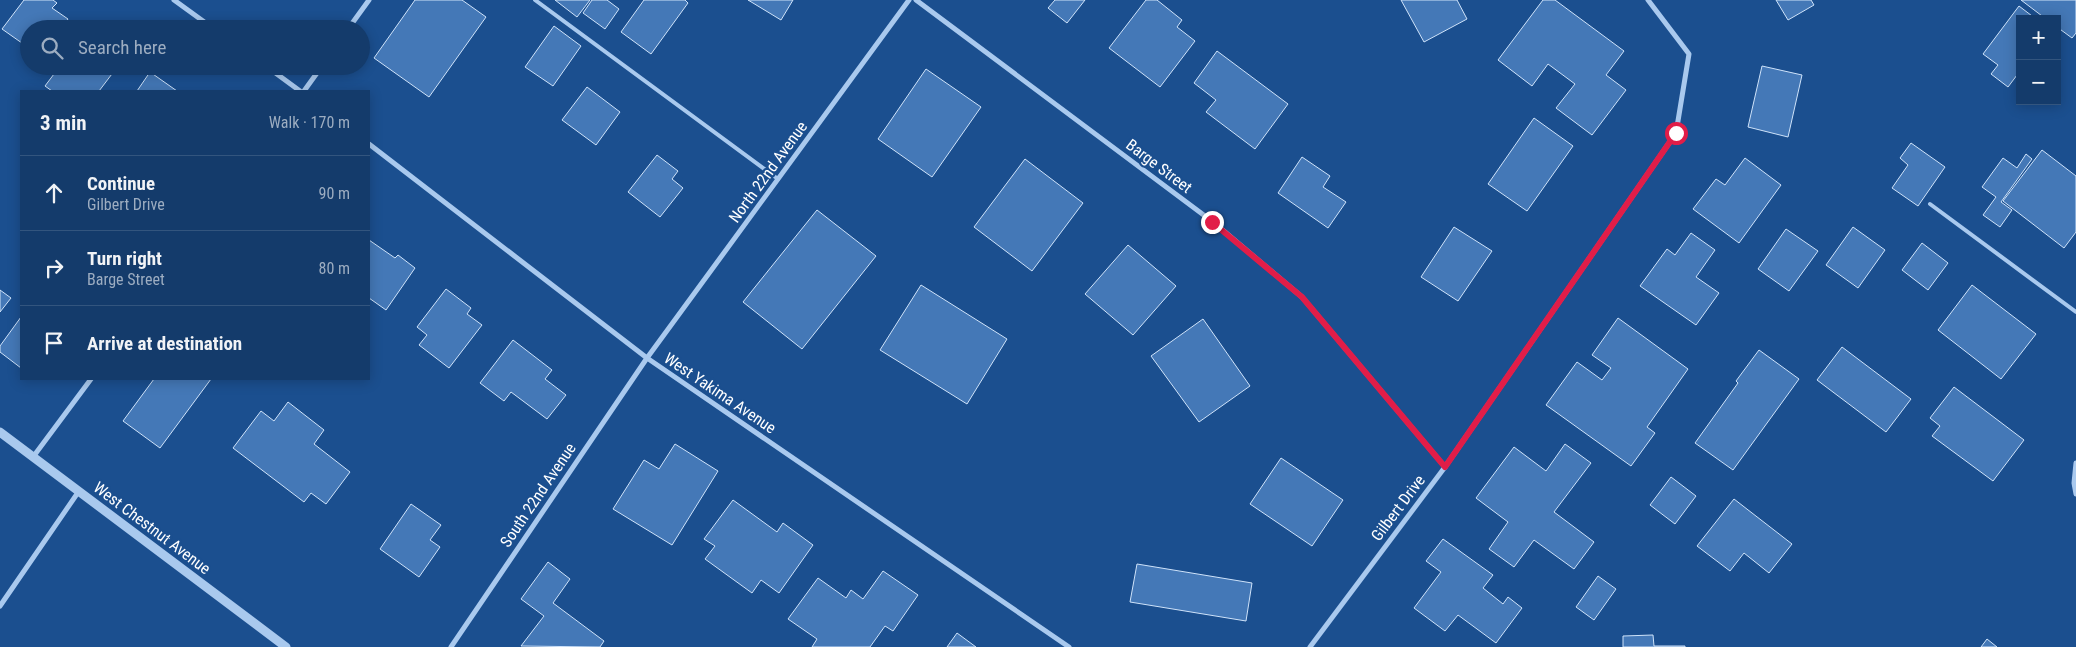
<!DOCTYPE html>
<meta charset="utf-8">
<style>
body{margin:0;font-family:"Roboto Condensed",sans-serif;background:#1d4271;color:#f1f3f6}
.controls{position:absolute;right:15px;top:15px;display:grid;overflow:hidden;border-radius:0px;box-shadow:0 2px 12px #0003}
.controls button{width:45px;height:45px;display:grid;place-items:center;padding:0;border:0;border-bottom:1px solid #33557e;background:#143b6b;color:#f1f3f6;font:25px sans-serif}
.stop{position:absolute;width:15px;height:15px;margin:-11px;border:4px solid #e11d48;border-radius:50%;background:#fff}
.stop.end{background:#e11d48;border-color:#fff;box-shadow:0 1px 5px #0008}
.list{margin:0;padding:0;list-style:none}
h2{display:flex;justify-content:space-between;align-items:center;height:65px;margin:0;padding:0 20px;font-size:21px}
h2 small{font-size:16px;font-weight:400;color:#9dadc1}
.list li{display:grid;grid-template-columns:32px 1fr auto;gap:15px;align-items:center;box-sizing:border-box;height:75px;padding:0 20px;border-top:1px solid #33557e}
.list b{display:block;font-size:19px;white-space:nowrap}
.list p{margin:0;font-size:16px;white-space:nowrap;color:#9dadc1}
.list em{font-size:16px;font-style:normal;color:#9dadc1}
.icon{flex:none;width:28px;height:28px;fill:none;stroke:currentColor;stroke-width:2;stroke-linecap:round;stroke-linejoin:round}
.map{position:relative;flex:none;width:2076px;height:647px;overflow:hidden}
.search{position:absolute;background:#143b6b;box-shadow:0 2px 12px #0003;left:20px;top:20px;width:350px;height:55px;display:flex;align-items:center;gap:12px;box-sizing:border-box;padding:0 18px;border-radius:28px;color:#9dadc1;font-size:19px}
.panel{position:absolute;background:#143b6b;box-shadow:0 2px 12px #0003;left:20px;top:90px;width:350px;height:290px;border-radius:0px}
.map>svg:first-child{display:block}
.building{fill:#4478b7;stroke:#cfe3fa}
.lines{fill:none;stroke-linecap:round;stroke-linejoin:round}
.service{stroke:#a9c9ee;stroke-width:4}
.minor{stroke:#a9c9ee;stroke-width:5}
.tertiary{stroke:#a9c9ee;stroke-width:9}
.route{stroke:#e11d48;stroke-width:6}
.labels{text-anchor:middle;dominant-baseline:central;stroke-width:4.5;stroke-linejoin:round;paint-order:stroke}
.street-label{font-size:16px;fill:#fff;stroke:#1b4f8f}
</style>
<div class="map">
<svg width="2076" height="647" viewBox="0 0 2076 647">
<rect width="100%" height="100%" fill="#1b4f8f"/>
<g class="building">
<polygon points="24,0 53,0 57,3 52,8 68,19 61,29 29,29 29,48 2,29"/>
<polygon points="415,0 462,0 486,17 429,97 374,58"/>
<polygon points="555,0 590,0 577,17"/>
<polygon points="592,0 607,0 619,9 605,29 583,13"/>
<polygon points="644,0 685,0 688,3 651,54 621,32"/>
<polygon points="748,0 793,0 781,20"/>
<polygon points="1055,0 1085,0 1067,23 1048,8"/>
<polygon points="1146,0 1157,0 1182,20 1177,27 1195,41 1160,87 1109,48"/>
<polygon points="1401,0 1457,0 1467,19 1424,42"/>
<polygon points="1543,0 1555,0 1624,51 1606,75 1626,90 1592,135 1556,108 1575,84 1548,64 1532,86 1498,60"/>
<polygon points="1776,0 1811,0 1814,5 1788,20"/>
<polygon points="2021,0 2076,0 2076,33 2072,38 2057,27 2057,19 2046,19"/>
<polygon points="2019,6 2036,19 2020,19 2020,71 2008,87 1991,74 1998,65 1983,54"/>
<polygon points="554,26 581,46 553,86 525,67"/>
<polygon points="1217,51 1288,104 1255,149 1206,112 1216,100 1194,83"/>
<polygon points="60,66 118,66 99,91 52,91 45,86"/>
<polygon points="1762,66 1802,75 1788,137 1748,127"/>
<polygon points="926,69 981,107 932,177 878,139"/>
<polygon points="150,72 177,91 137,91"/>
<polygon points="587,87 620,112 596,145 562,120"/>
<polygon points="1534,118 1573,146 1527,211 1488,184"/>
<polygon points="1911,143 1945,167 1918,206 1892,188 1908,165 1900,158"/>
<polygon points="2042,150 2076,176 2076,232 2064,248 2003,201"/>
<polygon points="2026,154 2032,159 2001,202 2012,210 2000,227 1983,215 1996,197 1982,187 2003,158 2017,168"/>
<polygon points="657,155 678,171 672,179 683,188 660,217 628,192"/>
<polygon points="1302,157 1330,176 1323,187 1346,202 1328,228 1278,193"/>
<polygon points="1745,158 1781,185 1739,243 1693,209 1716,179 1725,185"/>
<polygon points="1025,159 1083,203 1032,271 974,227"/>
<polygon points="817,210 876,256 802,349 743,302"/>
<polygon points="1454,227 1492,251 1458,301 1421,277"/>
<polygon points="1853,227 1885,250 1858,288 1826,265"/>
<polygon points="1786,229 1818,251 1789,291 1758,269"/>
<polygon points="1691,233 1715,250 1696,277 1719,293 1696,325 1640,286 1667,249 1675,255"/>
<polygon points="369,240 395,258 398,255 415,268 386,310 369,298"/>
<polygon points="1922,243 1948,263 1928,290 1902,270"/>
<polygon points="1128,245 1176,286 1133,335 1085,294"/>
<polygon points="921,285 1007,339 967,404 880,350"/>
<polygon points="1972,285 2036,334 2001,379 1938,330"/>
<polygon points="446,289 471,308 467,314 482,325 449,368 419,345 427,335 417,327"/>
<polygon points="0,290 11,298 0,312"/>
<polygon points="21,317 21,368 0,352 0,346"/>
<polygon points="1618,318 1688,369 1647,427 1655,433 1631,466 1546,405 1577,362 1602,380 1611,368 1592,355"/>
<polygon points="1203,319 1250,386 1199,422 1151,356"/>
<polygon points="513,340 552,370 545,379 566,395 547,419 511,392 504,401 480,383"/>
<polygon points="1842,347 1911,399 1886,432 1817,380"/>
<polygon points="1759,350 1799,379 1733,470 1695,443 1738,383 1736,381"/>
<polygon points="154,379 211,379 160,448 123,421"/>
<polygon points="1954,387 2024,440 1993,481 1932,436 1940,426 1930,418"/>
<polygon points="288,402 324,430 314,444 350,472 326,504 311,493 304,502 233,448 261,411 274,421"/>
<polygon points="675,444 718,471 672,545 613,509 644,460 659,469"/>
<polygon points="1565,444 1591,463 1554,512 1594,542 1574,569 1534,540 1514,567 1489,549 1508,522 1476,498 1514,447 1546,471"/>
<polygon points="1281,458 1343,500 1312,546 1250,504"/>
<polygon points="1671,477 1696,496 1675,524 1650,505"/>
<polygon points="1734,499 1792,544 1769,573 1744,553 1730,571 1697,546"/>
<polygon points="733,500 777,532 783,523 813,545 779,593 761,580 752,593 705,559 715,546 704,539"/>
<polygon points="411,504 441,525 430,540 440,547 419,577 380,549"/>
<polygon points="1443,539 1493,575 1483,588 1503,604 1508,597 1522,608 1496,643 1458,615 1445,631 1414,608 1441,572 1426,561"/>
<polygon points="548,562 570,579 553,603 604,641 600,647 521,646 544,616 521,599"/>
<polygon points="1137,564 1252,583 1246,621 1130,602"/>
<polygon points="883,571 918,595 893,631 885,626 870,647 812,647 817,639 788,619 818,578 846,598 851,590 863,599"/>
<polygon points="1598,576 1616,589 1594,620 1576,607"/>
<polygon points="957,633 976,647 947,647"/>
<polygon points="1653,635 1654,646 1685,646 1685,647 1623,647 1623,636"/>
<polygon points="1987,639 1997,647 1981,647"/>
</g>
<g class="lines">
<g class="service">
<polyline points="535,0 778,179"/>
<polyline points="1930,204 2076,312"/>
</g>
<g class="minor">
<polyline points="174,0 214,29"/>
<polyline points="916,0 1213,222 1302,297 1445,467"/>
<polyline points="348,29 369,0"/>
<polyline points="266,66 300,91"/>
<polyline points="304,91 322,66"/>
<polyline points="369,144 647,358 1069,647"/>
<polyline points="33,457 91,379"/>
<polyline points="2076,463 2074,483 2076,494"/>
<polyline points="0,606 79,491"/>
<polyline points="451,647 647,358 909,0"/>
<polyline points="1310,647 1445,467 1676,133 1689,54 1648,0"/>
</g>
<polyline class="tertiary" points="0,432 286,647"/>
</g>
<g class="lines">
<polyline class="route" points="1212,222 1302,297 1445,467 1676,133"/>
</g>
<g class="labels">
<g class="street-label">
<text transform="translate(1159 166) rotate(37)">Barge Street</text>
<text transform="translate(768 172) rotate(-54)">North 22nd Avenue</text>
<text transform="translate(720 393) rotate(34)">West Yakima Avenue</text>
<text transform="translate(538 495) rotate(-56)">South 22nd Avenue</text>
<text transform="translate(1398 508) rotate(-53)">Gilbert Drive</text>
<text transform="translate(152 528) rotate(37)">West Chestnut Avenue</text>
</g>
</g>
</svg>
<div class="controls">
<button>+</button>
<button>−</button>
</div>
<div class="stop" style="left:1676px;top:133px"></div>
<div class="stop end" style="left:1212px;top:222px"></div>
<div class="search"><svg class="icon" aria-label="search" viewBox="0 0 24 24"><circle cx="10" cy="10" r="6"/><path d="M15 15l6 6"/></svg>Search here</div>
<section class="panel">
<h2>3 min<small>Walk · 170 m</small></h2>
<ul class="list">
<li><svg class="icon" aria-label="ahead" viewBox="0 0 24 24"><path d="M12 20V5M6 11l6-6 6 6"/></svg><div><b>Continue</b><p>Gilbert Drive</p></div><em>90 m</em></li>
<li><svg class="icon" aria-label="right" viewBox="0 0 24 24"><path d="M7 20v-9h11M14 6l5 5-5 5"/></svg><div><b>Turn right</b><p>Barge Street</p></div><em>80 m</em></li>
<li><svg class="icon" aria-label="arrive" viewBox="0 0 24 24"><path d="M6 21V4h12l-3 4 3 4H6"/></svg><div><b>Arrive at destination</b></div></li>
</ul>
</section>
</div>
